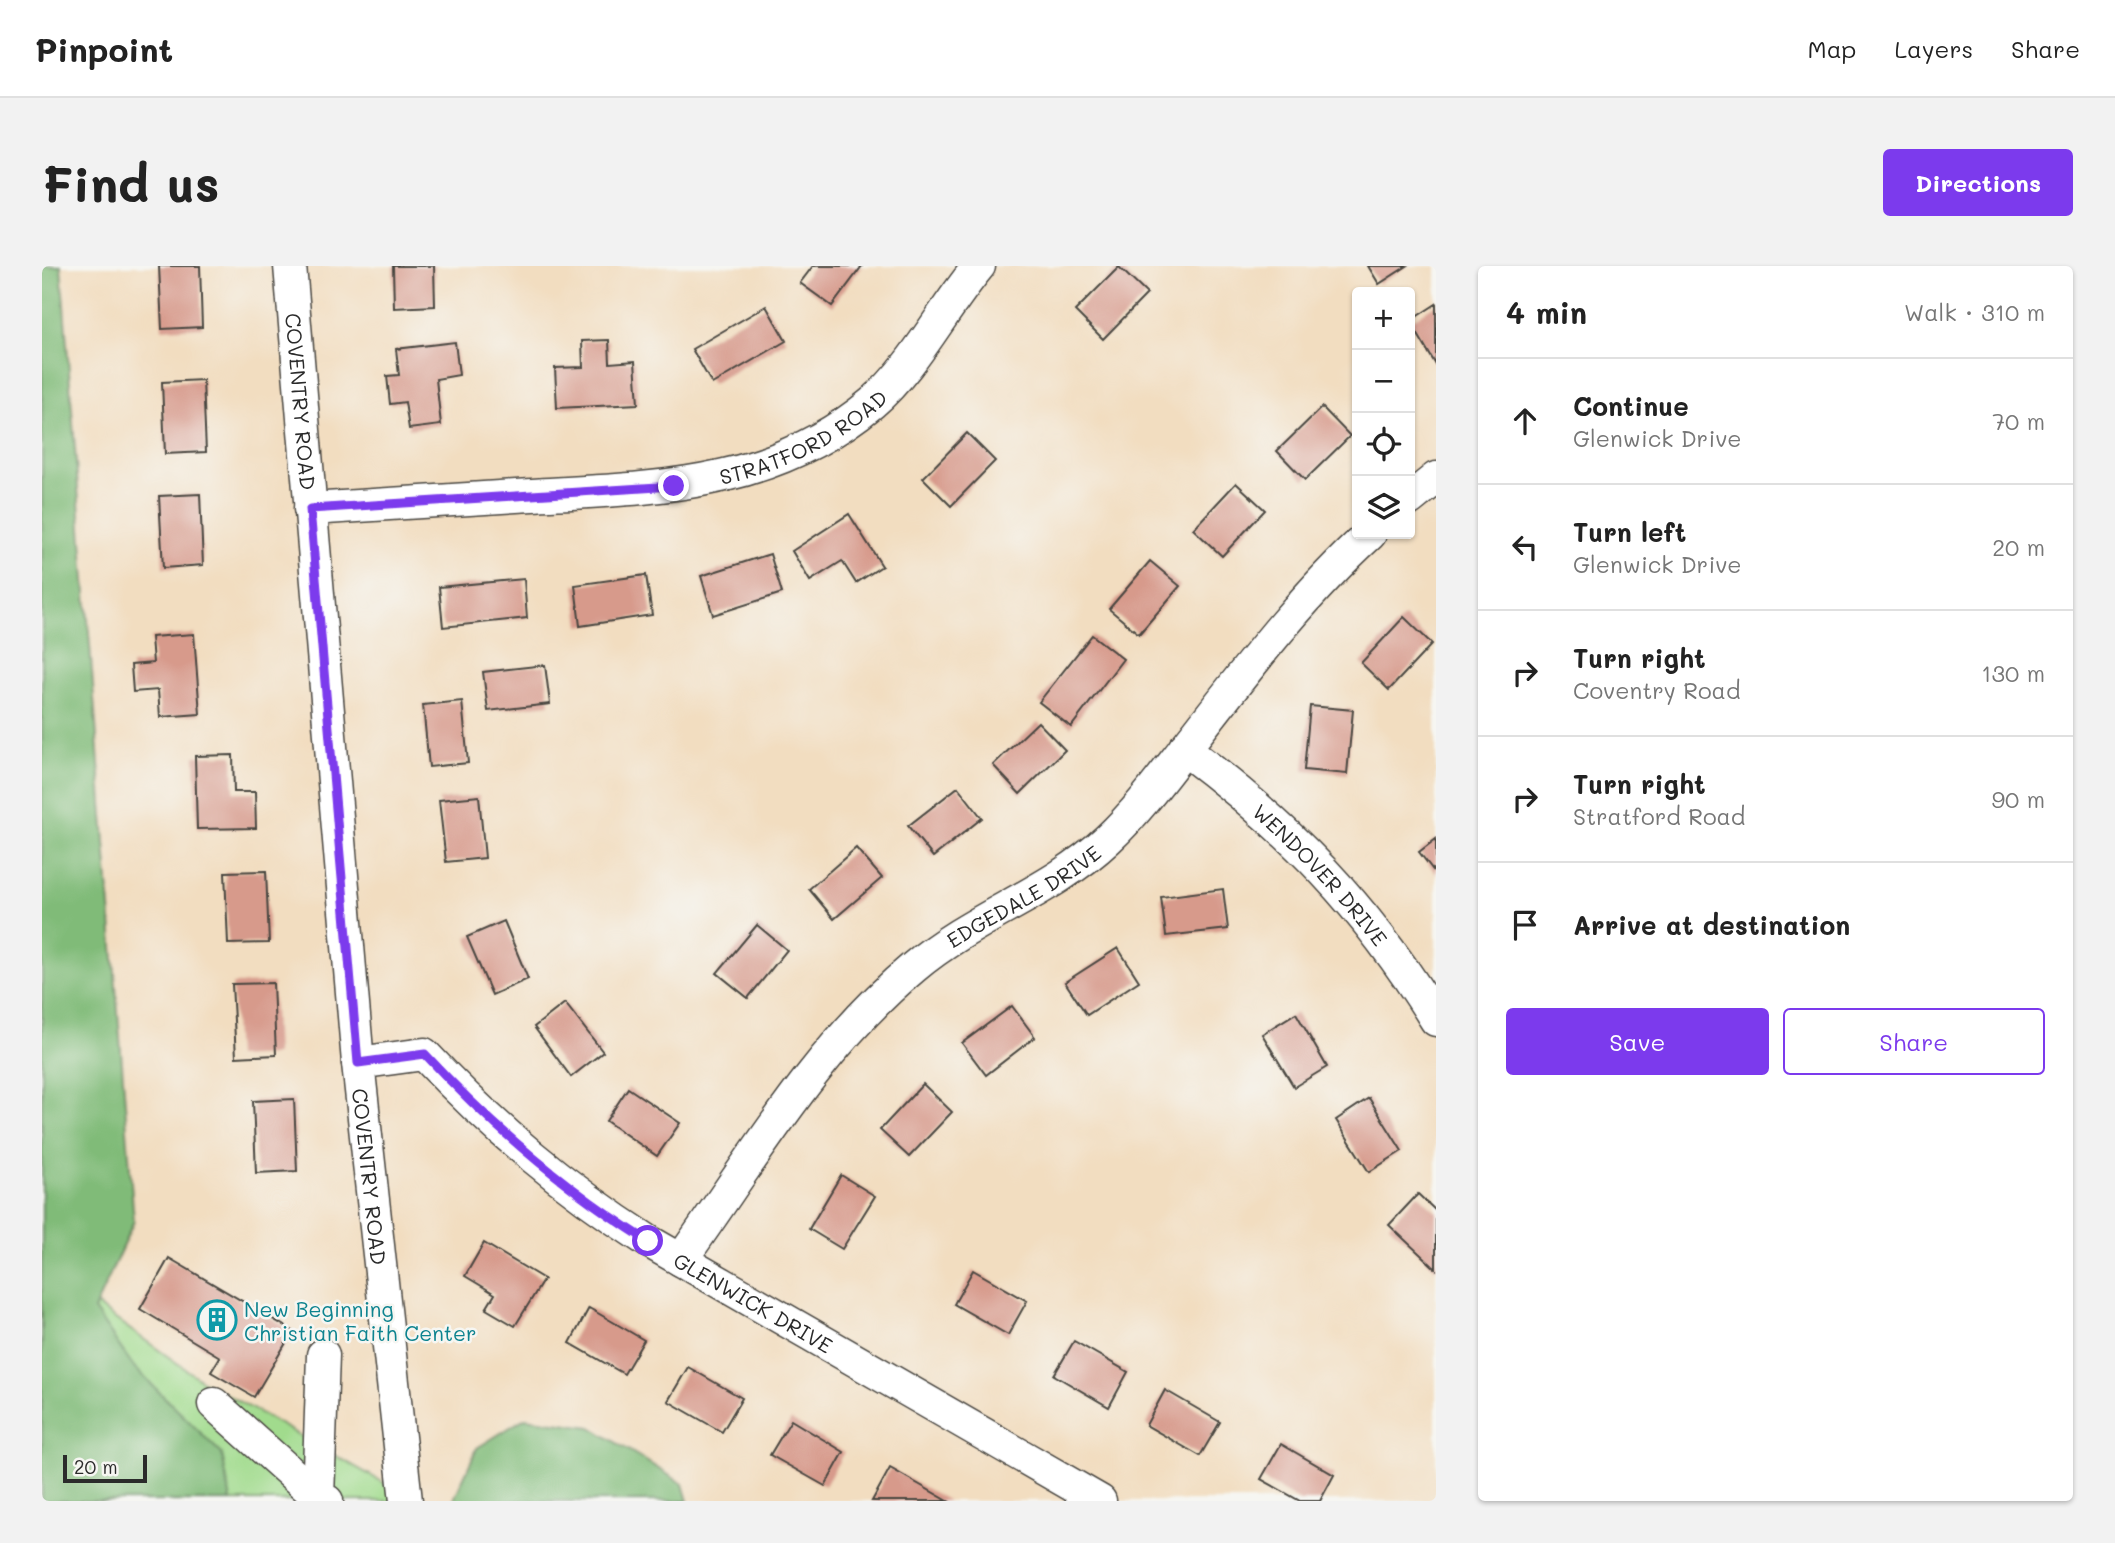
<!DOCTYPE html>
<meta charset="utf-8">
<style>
body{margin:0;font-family:Mali,sans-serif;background:#f2f2f2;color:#222}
.controls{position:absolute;right:21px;top:21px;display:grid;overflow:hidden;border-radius:7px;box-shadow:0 2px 5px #0004}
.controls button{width:63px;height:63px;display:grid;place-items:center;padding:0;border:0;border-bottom:2px solid #e0e0e0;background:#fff;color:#222;font:35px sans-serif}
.scale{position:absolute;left:21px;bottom:18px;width:84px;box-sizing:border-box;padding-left:7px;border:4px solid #2b2b2b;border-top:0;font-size:19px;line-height:24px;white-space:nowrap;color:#2b2b2b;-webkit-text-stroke:5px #f6f6f2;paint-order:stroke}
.stop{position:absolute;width:21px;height:21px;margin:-16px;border:5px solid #7c3aed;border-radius:50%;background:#fff}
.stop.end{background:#7c3aed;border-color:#fff;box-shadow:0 2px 7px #0008}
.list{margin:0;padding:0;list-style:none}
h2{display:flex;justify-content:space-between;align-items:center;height:91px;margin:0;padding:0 28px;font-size:30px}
h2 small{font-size:23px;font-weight:400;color:#767676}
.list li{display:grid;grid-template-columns:46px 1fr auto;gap:21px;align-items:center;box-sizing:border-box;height:126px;padding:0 28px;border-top:2px solid #e0e0e0}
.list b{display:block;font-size:26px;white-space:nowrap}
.list p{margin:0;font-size:23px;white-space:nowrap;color:#767676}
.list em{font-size:23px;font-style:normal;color:#767676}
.actions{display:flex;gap:14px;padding:21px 28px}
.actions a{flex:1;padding:16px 0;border:2px solid #7c3aed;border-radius:7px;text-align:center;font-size:24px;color:#7c3aed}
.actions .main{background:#7c3aed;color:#fff}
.icon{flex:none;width:38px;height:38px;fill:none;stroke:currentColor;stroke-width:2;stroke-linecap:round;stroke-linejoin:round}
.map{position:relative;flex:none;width:1394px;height:1235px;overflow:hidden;border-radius:7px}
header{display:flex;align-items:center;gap:42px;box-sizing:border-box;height:98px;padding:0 35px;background:#fff;border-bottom:2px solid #e0e0e0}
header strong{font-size:33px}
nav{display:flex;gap:38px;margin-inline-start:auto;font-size:24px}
.intro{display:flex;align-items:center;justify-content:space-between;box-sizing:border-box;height:168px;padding:0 42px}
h1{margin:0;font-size:49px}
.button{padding:18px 32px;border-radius:7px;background:#7c3aed;color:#fff;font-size:24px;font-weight:700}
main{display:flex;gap:42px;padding:0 42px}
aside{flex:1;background:#fff;border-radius:7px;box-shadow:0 2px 5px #0004}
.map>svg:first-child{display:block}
.green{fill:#a1db8d;stroke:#66835c;stroke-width:2}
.forest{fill:#80bb78;stroke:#567352;stroke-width:2}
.building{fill:#d79a8b}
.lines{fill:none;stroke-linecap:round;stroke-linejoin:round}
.minor-casing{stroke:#494641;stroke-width:35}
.minor{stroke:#fff;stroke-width:32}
.route{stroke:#7c3aed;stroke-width:9}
.labels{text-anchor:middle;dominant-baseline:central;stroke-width:5;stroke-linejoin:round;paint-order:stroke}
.street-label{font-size:21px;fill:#2b2b2b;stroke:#f6f6f2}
.culture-label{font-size:21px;fill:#0d838f;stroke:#f6f6f2;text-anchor:start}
</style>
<header>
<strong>Pinpoint</strong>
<nav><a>Map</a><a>Layers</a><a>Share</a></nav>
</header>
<div class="intro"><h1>Find us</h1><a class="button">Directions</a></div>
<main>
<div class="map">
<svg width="1394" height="1235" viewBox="0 0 1394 1235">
<rect width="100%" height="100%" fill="#f6f6f2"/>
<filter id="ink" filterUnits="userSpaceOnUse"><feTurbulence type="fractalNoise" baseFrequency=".0143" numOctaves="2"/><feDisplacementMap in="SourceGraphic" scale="14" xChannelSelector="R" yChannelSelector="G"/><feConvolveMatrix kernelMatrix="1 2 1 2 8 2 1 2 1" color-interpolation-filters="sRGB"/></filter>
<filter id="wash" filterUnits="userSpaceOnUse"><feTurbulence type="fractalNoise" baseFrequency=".00686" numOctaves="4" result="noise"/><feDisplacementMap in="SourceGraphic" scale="28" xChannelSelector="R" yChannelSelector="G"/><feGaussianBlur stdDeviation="1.57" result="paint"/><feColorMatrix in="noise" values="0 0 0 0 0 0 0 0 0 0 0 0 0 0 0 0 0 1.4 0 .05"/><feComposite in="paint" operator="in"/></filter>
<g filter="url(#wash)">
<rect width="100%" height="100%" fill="#f2ddc0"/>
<polygon class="green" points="0,1010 31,1023 159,1114 374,1235 0,1235"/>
<g class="forest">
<polygon points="0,0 19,0 92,955 52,1044 92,1101 180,1188 189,1235 0,1235"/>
<polygon points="483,1152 549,1161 641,1218 646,1235 411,1235 435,1182"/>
</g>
<g id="blocks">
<g class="building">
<polygon points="117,0 158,0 160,61 120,63"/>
<polygon points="351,0 392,0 393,40 352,42"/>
<polygon points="771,0 820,0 790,40 758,17"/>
<polygon points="1326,0 1365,0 1337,18"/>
<polygon points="1077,1 1105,28 1061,73 1033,45"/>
<polygon points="1394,38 1394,99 1368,55"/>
<polygon points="724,40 744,75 670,118 650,83"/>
<polygon points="567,74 568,97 593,95 596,138 515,142 513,102 541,101 540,75"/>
<polygon points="413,76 417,109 394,113 399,159 367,163 363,136 348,138 345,110 357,109 354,83"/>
<polygon points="161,114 164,186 123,188 120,116"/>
<polygon points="1280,141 1308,170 1263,214 1235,185"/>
<polygon points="925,167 953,195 909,240 881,212"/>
<polygon points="1194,217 1223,244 1180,290 1151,263"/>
<polygon points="158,228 161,299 121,302 117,230"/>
<polygon points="807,248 840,300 814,317 800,295 768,315 750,285"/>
<polygon points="728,288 740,327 671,349 659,310"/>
<polygon points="1108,295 1138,320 1097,368 1067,343"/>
<polygon points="604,309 610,349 538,360 533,319"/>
<polygon points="482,313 485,352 401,361 397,321"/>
<polygon points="1362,351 1390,378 1347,424 1319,397"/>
<polygon points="152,368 158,448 118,451 116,424 91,426 89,399 111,397 109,371"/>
<polygon points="1050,369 1081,393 1029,461 997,436"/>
<polygon points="503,399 508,438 446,445 441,406"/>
<polygon points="420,435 426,497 387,501 381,439"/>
<polygon points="1268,440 1311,444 1305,508 1262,504"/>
<polygon points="996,456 1023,484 978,528 951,499"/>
<polygon points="191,489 192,526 213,526 214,562 155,563 153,490"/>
<polygon points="916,521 940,552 891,591 866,560"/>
<polygon points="437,530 443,592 404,596 397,534"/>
<polygon points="1394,573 1394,608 1377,586"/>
<polygon points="814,582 840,612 792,653 767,623"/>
<polygon points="224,605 227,677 186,678 183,606"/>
<polygon points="1181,623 1186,663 1124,670 1119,631"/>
<polygon points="462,655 486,713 450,729 425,671"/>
<polygon points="715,659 745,684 706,732 675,707"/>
<polygon points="1076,682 1097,715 1045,749 1023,716"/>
<polygon points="231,717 234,789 194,791 190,718"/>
<polygon points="523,737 561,786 529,811 492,761"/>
<polygon points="970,740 993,771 944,809 920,777"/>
<polygon points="1254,747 1285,801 1252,821 1220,768"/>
<polygon points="881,818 910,846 867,891 838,864"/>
<polygon points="586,822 638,857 615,890 564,855"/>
<polygon points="1327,832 1360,885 1327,906 1294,854"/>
<polygon points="252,833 255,905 214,907 211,835"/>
<polygon points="799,909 833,930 800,983 767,963"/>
<polygon points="1376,928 1394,945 1394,1003 1347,959"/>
<polygon points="442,977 502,1013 473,1060 444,1043 453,1028 423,1010"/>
<polygon points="127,992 251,1065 212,1131 169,1106 178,1091 98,1043"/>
<polygon points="931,1004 985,1035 966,1069 912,1038"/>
<polygon points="547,1042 602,1074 582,1108 528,1077"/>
<polygon points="1032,1075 1086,1106 1067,1141 1012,1109"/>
<polygon points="646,1101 700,1132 680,1166 626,1135"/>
<polygon points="1123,1124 1178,1156 1158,1190 1104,1159"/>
<polygon points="749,1154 802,1186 783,1220 728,1189"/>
<polygon points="1239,1178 1292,1209 1278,1235 1258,1235 1219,1213"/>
<polygon points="848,1202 906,1235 830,1235"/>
</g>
</g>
</g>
<g filter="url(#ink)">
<use href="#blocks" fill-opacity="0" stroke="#494641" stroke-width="2"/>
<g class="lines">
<g class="minor-casing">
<g id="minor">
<path id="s1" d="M248,0L316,797L364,1235"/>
<polyline points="1368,233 1394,212"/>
<path id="s2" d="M268,243C342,238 416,234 490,229C614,222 728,222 830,137C873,100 900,44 937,0"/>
<path id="s3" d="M1142,483C1249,563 1324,640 1394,754"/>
<path id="s4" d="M316,797L382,788C451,862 521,920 606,975L1058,1235"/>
<path id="s5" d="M639,994C711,893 776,781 872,701C932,650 1009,627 1066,573C1097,544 1122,509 1148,476C1205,403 1260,330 1328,268"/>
<polyline points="281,1089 276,1231 285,1235"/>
<polyline points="172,1138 276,1231"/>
</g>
</g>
<use href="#minor" class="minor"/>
</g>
</g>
<g class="lines" filter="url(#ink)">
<path class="route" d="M606,975C522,922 450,861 383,788L316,797L268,243L632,220"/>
</g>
<defs>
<g id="building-ring" transform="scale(2.0125)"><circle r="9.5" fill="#f6f6f2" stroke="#0f9aa8" stroke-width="1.5"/><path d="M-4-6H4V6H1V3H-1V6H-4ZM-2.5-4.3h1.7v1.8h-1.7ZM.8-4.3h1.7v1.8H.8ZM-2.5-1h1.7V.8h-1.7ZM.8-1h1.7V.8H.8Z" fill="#0f9aa8"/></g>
</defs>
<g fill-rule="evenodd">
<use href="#building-ring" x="175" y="1054"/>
</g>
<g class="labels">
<g class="street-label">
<text stroke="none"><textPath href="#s1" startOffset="136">COVENTRY ROAD</textPath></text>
<text stroke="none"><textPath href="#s2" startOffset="504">STRATFORD ROAD</textPath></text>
<text stroke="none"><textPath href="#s3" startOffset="186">WENDOVER DRIVE</textPath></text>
<text stroke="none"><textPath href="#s5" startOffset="506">EDGEDALE DRIVE</textPath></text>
<text stroke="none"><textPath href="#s1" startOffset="914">COVENTRY ROAD</textPath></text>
<text stroke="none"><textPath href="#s4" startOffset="481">GLENWICK DRIVE</textPath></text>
</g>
<g class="culture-label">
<text x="202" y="1042">New Beginning<tspan x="202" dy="24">Christian Faith Center</tspan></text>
</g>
</g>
</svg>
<div class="controls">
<button>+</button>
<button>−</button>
<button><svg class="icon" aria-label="locate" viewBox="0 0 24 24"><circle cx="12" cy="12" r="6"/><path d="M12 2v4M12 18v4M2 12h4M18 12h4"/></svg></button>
<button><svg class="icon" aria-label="layers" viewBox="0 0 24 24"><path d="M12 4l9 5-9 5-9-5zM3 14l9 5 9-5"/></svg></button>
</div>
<div class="scale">20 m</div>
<div class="stop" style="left:606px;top:975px"></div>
<div class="stop end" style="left:632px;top:220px"></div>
</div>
<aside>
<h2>4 min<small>Walk · 310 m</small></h2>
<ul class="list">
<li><svg class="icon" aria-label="ahead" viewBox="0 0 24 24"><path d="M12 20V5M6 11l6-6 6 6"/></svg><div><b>Continue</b><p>Glenwick Drive</p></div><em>70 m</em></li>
<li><svg class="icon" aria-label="left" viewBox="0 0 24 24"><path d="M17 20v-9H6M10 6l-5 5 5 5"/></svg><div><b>Turn left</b><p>Glenwick Drive</p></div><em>20 m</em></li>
<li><svg class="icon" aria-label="right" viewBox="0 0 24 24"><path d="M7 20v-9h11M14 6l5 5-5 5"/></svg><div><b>Turn right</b><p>Coventry Road</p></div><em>130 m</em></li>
<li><svg class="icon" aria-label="right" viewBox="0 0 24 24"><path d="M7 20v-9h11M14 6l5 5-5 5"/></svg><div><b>Turn right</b><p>Stratford Road</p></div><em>90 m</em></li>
<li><svg class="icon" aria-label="arrive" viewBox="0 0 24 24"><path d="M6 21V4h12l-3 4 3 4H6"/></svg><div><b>Arrive at destination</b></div></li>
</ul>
<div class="actions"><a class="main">Save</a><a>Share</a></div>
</aside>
</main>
